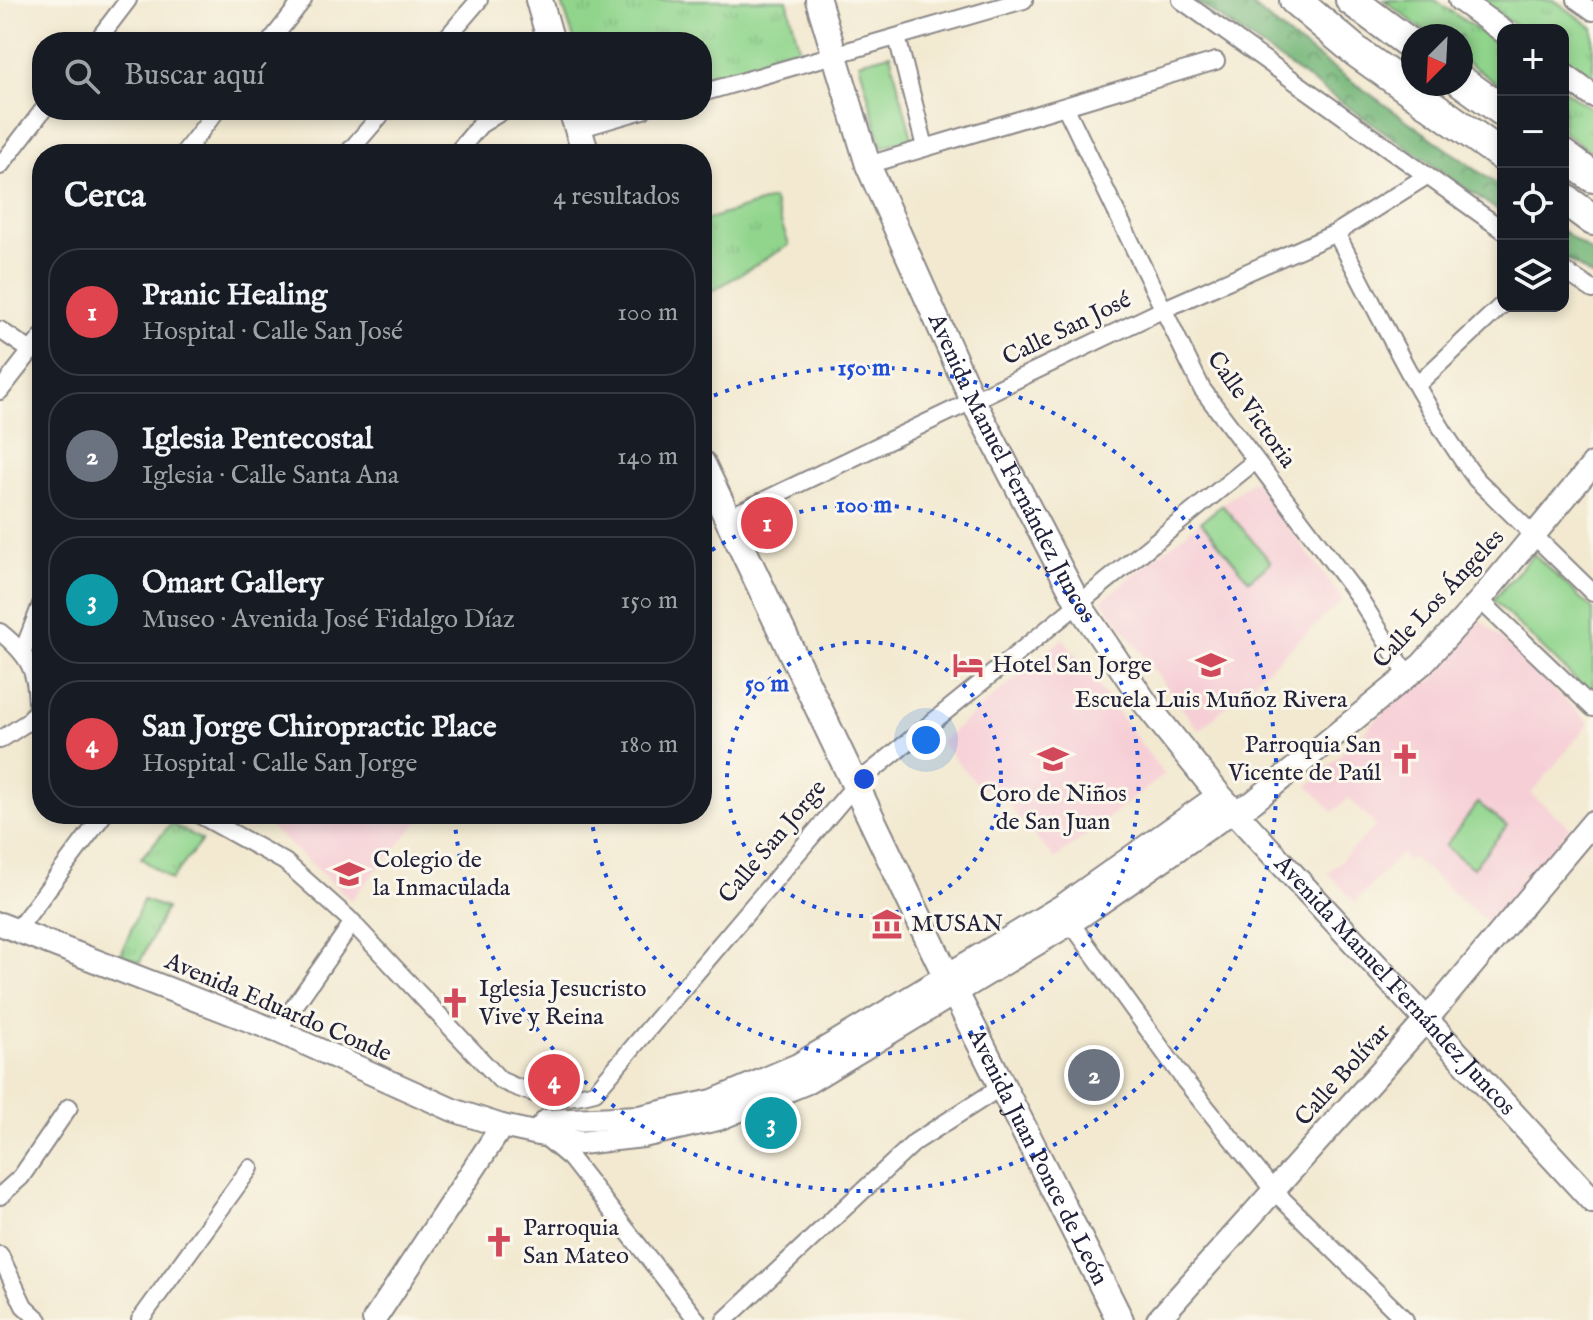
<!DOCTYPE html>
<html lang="es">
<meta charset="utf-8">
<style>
body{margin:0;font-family:"IM FELL English",serif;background:#20242c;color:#f1f3f6}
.controls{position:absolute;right:24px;top:24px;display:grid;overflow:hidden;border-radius:16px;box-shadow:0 4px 12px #0003}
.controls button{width:72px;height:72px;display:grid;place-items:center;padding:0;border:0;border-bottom:2px solid #363941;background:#171b24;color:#f1f3f6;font:40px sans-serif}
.compass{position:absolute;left:1401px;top:24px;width:72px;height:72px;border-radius:50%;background:#171b24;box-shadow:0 4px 12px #0003;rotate:204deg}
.you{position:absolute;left:926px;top:740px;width:28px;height:28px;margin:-20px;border:6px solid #fff;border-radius:50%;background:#1a73e8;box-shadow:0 0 0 12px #1a73e833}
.badge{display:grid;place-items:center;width:52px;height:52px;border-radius:50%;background:#d1495b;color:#fff;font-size:26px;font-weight:700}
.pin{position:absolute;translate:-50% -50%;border:4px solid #fff;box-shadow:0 2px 8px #0006}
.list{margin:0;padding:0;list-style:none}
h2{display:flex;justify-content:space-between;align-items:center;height:104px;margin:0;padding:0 32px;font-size:34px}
h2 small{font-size:26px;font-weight:400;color:#9ea1a6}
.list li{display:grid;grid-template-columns:52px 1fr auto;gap:24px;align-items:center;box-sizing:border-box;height:128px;margin:0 16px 16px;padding:0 16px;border:2px solid #363941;border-radius:32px}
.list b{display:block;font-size:30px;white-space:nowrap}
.list p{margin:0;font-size:26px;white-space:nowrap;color:#9ea1a6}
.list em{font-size:26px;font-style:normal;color:#9ea1a6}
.icon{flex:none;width:44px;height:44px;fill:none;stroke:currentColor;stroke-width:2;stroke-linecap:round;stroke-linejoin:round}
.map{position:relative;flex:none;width:1593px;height:1320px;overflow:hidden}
.search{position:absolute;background:#171b24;box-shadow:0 4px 12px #0003;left:32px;top:32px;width:680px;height:88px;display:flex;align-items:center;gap:20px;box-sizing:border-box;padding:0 28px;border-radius:32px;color:#9ea1a6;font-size:30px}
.panel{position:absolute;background:#171b24;box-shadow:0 4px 12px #0003;left:32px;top:144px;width:680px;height:680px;border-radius:32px}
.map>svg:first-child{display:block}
.built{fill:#f6cfd6}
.grass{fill:url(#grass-tufts);stroke:#5a7c64;stroke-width:2}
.forest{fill:url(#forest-crowns);stroke:#4b6c5a;stroke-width:2}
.park{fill:#91d58d;stroke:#5a7c64;stroke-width:2}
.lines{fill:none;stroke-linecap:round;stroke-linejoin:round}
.minor-casing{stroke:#8a8686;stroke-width:20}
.tertiary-casing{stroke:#8a8686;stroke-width:26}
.secondary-casing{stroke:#8a8686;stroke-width:28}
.primary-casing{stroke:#8a8686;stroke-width:30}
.motorway-casing{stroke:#8a8686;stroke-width:34}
.minor{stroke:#fff;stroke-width:16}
.tertiary{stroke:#fff;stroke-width:22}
.secondary{stroke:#fff;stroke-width:24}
.primary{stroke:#fff;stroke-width:26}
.motorway{stroke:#fff;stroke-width:30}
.ring{fill:none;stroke:#1d4ed8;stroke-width:4;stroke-dasharray:4 8}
.labels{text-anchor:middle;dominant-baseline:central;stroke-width:6;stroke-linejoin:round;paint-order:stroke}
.street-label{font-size:24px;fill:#22223b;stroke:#fbf7ec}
.poi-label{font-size:24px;fill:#22223b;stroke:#fbf7ec;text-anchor:start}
.centre{fill:#1d4ed8;stroke:#fbf7ec;stroke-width:4}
.ring-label{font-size:24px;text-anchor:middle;font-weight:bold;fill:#1d4ed8;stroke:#fbf7ec;stroke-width:6;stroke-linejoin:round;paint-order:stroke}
</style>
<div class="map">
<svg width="1593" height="1320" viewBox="0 0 1593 1320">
<defs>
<pattern id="grass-tufts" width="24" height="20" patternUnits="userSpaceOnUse" patternTransform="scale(2)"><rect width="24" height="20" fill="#91d58d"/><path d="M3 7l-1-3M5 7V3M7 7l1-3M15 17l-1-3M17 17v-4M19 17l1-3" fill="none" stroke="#7db77b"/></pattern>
<pattern id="forest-crowns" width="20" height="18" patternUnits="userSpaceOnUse" patternTransform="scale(2)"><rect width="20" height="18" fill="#74b678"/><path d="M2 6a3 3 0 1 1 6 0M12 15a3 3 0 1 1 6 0" fill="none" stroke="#5f9464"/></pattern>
</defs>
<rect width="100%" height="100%" fill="#fbf7ec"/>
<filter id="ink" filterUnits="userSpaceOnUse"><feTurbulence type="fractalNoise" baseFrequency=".0125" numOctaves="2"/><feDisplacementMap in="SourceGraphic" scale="16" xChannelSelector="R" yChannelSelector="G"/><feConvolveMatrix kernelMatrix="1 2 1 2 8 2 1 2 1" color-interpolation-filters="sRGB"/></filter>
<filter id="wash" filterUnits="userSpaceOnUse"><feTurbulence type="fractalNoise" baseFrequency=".006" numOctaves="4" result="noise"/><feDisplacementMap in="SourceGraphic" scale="32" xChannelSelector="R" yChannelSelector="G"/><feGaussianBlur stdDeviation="1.8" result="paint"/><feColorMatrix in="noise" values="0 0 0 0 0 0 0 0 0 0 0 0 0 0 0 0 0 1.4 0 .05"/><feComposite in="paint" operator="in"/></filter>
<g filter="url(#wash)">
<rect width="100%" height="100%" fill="#f2e9d0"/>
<g class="built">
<polygon points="1253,480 1343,600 1199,731 1102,600"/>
<polygon points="1481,620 1589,723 1531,794 1570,827 1490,924 1413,858 1408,861 1401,854 1355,902 1328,873 1376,826 1349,798 1333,812 1308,786 1398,699 1424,682 1431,682"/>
<polygon points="1063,638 1164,775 1055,859 990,784 982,790 940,742"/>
<polygon points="256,814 425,814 351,900"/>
</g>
<g class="grass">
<polygon points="561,0 787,0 801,55 702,83 702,42 575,42"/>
<polygon points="1384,0 1435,0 1503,48 1503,88 1461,58 1461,36 1431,36"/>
<polygon points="1479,0 1554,0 1593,28 1593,78 1563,58 1563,30 1522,30"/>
<polygon points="1563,89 1593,110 1593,153 1563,132"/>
<polygon points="773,199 789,245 702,297 702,221"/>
<polygon points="171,824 202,840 171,880 141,858"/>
<polygon points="143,900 166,908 140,962 121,955"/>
</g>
<g class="forest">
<polygon points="1194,0 1246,0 1290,37 1503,189 1503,214"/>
<polygon points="1563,231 1593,253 1593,277 1563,256"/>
</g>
<g class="park">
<polygon points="890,54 912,138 882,147 859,62"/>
<polygon points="1222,505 1271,562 1249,580 1201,522"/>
<polygon points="1534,554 1593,610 1593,697 1493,600"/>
<polygon points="1478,803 1507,826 1473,868 1445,846"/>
</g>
</g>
<g filter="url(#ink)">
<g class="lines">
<g class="minor-casing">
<g id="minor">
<polyline points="1181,0 1503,230"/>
<polyline points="1576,0 1593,12"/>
<polyline points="897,37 925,147"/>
<polyline points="96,42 128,0"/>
<polyline points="270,42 303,0"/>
<polyline points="443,42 479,0"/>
<polyline points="702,93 1024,0"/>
<polyline points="1066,108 1202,389 1358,596 1408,676"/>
<polyline points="578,129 643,110"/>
<polyline points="183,154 217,110"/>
<polyline points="347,154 385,110"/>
<polyline points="456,154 480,125 504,110"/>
<polyline points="868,165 1216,61"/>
<polyline points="0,166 43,110"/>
<path d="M1336,233C1380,315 1420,404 1476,479L1593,593"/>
<polyline points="1563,270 1593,290"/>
<polyline points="0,330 31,351"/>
<polyline points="1417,385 1503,304"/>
<polyline points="0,391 42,337"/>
<polyline points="727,518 1162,310 1336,233 1425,177"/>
<polyline points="1480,600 1593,708"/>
<path d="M0,632C30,656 37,671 37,709"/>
<polyline points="23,651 42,602"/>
<polyline points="0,740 29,721 37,709"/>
<path d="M198,814L285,862L348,918L500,1080C533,1096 560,1102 595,1092L856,784L1255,461"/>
<polyline points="1071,923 1185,1081 1274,1191 1405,1320"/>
<polyline points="17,930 104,814"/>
<polyline points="277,1031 353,922"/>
<polyline points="545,1137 571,1159 697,1320"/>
<polyline points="0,1196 21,1177 69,1107"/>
<polyline points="0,1255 24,1306 39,1320"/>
<polyline points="140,1320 250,1168"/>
<polyline points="725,1320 915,1142 1004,1085"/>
</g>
</g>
<g class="tertiary-casing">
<g id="tertiary">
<polyline points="1460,0 1503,31"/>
<polyline points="1563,74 1593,96"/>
<polyline points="0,924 277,1031 453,1110 502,1126 580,1143 643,1136 718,1119 808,1082 1071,923 1233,811 1252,803 1422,664 1480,600 1593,464"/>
<polyline points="538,1131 547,1121 639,1117 713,1101 798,1065 1062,906 1219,795"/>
<polyline points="374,1320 502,1126"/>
<polyline points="1158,1320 1428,1018 1593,822"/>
</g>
</g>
<g class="secondary-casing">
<g id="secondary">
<path id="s1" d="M818,0L868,165L973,401L1078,603L1146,704L1219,795L1593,1201"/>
</g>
</g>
<g class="primary-casing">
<g id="primary">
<polyline points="539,0 551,42"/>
<polyline points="572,110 586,154"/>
<path id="s2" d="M702,464L946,975L1120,1320"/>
</g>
</g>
<g class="motorway-casing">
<g id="motorway">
<polyline points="1295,0 1358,53 1503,156"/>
<polyline points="1351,0 1413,46"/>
<polyline points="1461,81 1503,111"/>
<polyline points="1563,155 1593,177"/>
<polyline points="1563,198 1593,220"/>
</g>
</g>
<use href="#minor" class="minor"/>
<use href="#tertiary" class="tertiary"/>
<use href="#secondary" class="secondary"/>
<use href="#primary" class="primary"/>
<use href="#motorway" class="motorway"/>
</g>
</g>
<g class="ring">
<circle cx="864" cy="779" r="137"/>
<path d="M702 557A275 275 0 1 1 591 815"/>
<path d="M703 400A412 412 0 1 1 454 815"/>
</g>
<defs>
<g id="hotel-bare" transform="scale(2.4)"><path d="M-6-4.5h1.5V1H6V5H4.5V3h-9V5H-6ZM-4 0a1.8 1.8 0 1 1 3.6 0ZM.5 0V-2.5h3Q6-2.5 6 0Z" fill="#d1495b" stroke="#fbf7ec" stroke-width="2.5" paint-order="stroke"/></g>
<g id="school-bare" transform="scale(2.4)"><path d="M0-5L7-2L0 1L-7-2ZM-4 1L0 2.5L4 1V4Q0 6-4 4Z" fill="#d1495b" stroke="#fbf7ec" stroke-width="2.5" paint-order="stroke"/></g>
<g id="church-bare" transform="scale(2.4)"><path d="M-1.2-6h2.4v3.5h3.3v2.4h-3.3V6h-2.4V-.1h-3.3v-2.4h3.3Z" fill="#d1495b" stroke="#fbf7ec" stroke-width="2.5" paint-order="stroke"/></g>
<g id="museum-bare" transform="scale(2.4)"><path d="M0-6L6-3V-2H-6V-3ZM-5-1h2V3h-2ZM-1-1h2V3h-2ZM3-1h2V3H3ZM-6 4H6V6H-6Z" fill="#d1495b" stroke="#fbf7ec" stroke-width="2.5" paint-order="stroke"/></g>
</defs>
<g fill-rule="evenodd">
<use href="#hotel-bare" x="968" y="665"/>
<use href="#school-bare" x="1211" y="665"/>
<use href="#school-bare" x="1053" y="759"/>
<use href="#church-bare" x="1405" y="759"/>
<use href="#school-bare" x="349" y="874"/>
<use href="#museum-bare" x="887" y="924"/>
<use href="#church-bare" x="455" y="1003"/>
<use href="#church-bare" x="499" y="1242"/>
</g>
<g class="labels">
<g class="street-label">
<text transform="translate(1067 329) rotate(-26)">Calle San José</text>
<text transform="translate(1251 410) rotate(55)">Calle Victoria</text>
<text stroke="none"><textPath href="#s1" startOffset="508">Avenida Manuel Fernández Juncos</textPath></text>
<text transform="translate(1439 599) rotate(-47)">Calle Los Ángeles</text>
<text transform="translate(773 842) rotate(-50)">Calle San Jorge</text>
<text stroke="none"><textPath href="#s1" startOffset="1156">Avenida Manuel Fernández Juncos</textPath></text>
<text transform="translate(278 1008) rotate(23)">Avenida Eduardo Conde</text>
<text transform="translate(1343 1075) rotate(-48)">Calle Bolívar</text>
<text stroke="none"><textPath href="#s2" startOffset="770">Avenida Juan Ponce de León</textPath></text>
</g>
<g class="poi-label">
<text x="992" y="665">Hotel San Jorge</text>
<text x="1211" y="700" text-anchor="middle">Escuela Luis Muñoz Rivera</text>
<text x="1381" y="745" text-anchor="end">Parroquia San<tspan x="1381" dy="28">Vicente de Paúl</tspan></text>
<text x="1053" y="794" text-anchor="middle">Coro de Niños<tspan x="1053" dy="28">de San Juan</tspan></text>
<text x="373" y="860">Colegio de<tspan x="373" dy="28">la Inmaculada</tspan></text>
<text x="911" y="924">MUSAN</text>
<text x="479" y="989">Iglesia Jesucristo<tspan x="479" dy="28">Vive y Reina</tspan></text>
<text x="523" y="1228">Parroquia<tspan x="523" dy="28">San Mateo</tspan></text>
</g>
</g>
<circle cx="864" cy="779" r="12" class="centre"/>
<g class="ring-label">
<text x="864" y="375">150 m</text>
<text x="864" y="512">100 m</text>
<text x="767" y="691">50 m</text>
</g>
</svg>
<div class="controls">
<button>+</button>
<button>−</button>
<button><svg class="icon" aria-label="locate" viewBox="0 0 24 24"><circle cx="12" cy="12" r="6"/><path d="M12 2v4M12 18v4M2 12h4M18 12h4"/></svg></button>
<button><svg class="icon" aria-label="layers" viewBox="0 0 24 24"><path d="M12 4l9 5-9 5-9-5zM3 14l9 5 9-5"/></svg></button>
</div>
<svg class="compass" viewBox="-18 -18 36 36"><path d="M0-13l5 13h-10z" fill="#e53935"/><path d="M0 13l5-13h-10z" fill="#9ea1a6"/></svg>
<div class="you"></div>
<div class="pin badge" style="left:767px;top:523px;background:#e0444e">1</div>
<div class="pin badge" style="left:1094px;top:1075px;background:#6b7280">2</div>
<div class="pin badge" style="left:771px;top:1123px;background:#0f9aa8">3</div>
<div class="pin badge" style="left:554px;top:1080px;background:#e0444e">4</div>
<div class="search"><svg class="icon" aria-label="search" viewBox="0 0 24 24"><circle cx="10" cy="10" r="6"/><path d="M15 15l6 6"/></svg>Buscar aquí</div>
<section class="panel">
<h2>Cerca<small>4 resultados</small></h2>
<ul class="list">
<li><span class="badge" style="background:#e0444e">1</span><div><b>Pranic Healing</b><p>Hospital · Calle San José</p></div><em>100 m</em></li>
<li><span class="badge" style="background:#6b7280">2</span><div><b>Iglesia Pentecostal</b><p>Iglesia · Calle Santa Ana</p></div><em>140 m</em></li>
<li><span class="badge" style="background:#0f9aa8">3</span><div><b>Omart Gallery</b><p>Museo · Avenida José Fidalgo Díaz</p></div><em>150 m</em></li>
<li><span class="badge" style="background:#e0444e">4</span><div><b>San Jorge Chiropractic Place</b><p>Hospital · Calle San Jorge</p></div><em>180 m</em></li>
</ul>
</section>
</div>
